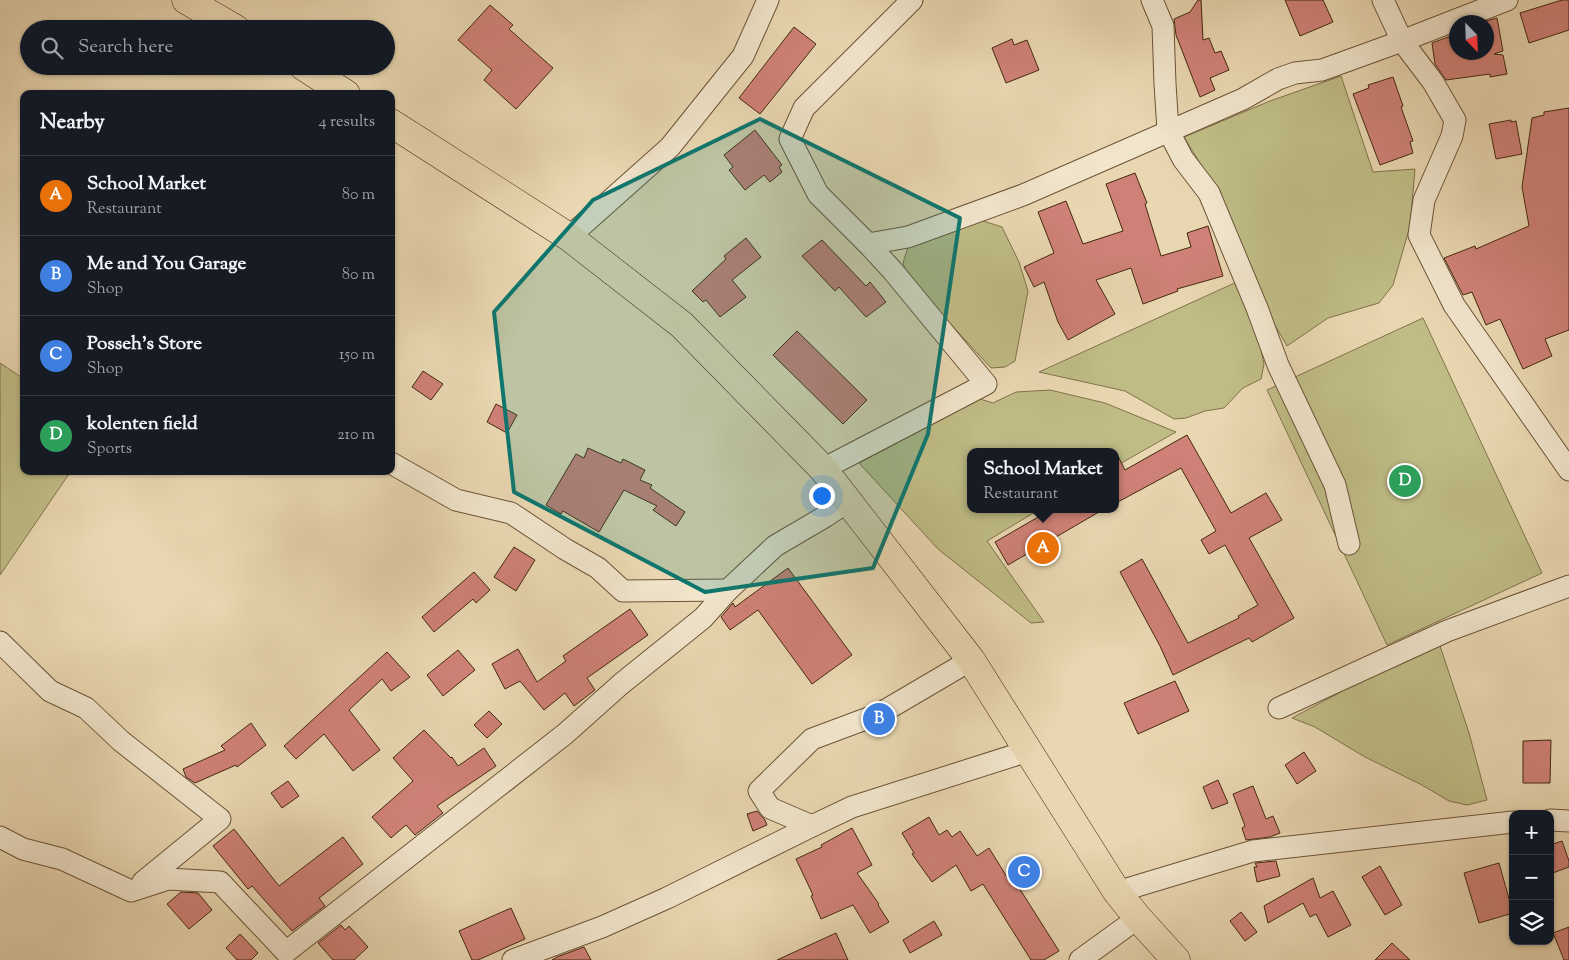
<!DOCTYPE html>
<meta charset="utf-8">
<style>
body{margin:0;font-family:"Sorts Mill Goudy",serif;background:#242831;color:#f1f3f6}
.controls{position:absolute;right:15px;bottom:15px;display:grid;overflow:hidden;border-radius:10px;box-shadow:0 1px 4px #0004}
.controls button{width:45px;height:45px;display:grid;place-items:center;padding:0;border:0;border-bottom:1px solid #363941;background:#171b24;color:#f1f3f6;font:25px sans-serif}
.compass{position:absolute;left:1449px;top:15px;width:45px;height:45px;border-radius:50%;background:#171b24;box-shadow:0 1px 4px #0004;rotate:157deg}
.you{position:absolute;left:821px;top:495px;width:18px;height:18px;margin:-12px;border:4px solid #fff;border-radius:50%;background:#1a73e8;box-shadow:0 0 0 8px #1a73e833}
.badge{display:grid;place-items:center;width:32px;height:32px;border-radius:50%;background:#c59692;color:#fff;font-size:16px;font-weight:700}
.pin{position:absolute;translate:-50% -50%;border:2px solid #fff;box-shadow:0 1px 5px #0006}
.popup{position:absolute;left:967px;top:448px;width:152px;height:65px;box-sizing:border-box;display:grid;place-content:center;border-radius:10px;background:#171b24;filter:drop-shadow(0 1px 4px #0005);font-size:16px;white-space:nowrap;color:#9ea1a6}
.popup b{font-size:19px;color:#f1f3f6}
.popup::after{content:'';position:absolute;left:50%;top:100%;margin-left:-10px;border:10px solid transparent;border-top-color:#171b24}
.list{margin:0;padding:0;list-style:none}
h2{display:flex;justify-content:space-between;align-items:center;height:65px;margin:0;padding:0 20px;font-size:21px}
h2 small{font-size:16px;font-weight:400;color:#9ea1a6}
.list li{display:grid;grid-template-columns:32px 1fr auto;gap:15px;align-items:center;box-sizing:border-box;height:80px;padding:0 20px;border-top:1px solid #363941}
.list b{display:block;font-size:19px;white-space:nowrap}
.list p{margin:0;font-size:16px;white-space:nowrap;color:#9ea1a6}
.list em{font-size:16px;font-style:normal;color:#9ea1a6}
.icon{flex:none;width:28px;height:28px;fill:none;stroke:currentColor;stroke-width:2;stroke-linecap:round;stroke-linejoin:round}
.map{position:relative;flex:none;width:1569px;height:960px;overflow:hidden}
.search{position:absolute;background:#171b24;box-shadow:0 1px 4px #0004;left:20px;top:20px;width:375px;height:55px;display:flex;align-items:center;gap:12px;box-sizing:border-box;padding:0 18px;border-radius:28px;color:#9ea1a6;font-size:19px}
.panel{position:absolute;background:#171b24;box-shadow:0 1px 4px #0004;left:20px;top:90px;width:375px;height:385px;border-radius:10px}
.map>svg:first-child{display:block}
.green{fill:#bfbc86;stroke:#82724a}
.building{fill:#cf8177;stroke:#44290e}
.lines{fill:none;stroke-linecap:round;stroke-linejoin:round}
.minor-casing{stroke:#6d5437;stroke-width:23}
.highway-casing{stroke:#44290e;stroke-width:29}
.minor{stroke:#f1e5cc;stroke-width:21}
.highway{stroke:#e9d7b1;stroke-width:28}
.marked{fill:#0f766e;fill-opacity:0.2;stroke:#0f766e;stroke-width:4;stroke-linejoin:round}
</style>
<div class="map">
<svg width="1569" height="960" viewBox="0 0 1569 960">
<rect width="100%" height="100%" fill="#e9d7b1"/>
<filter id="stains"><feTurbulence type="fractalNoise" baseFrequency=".004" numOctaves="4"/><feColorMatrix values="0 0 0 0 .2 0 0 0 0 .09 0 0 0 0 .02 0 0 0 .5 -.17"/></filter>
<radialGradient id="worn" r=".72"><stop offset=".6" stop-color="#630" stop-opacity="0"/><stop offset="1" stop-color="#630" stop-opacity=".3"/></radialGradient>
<g class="green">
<polygon points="1341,76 1373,172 1415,169 1410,226 1393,285 1379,303 1328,318 1287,346 1273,322 1216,189 1184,137 1270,101"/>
<polygon points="980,220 1002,227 1019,262 1028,291 1015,361 1005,367 991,368 908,278 903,263 908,247"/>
<polygon points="1239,281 1255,322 1264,364 1261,379 1243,388 1224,408 1205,411 1186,418 1174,419 1125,391 1039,372"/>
<polygon points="1423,318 1542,573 1387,645 1267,390"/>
<polygon points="0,363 24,379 24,471 71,471 0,575"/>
<polygon points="1050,390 1105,403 1176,432 1116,466 1116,452 970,452 970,509 1040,509 987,541 1044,622 1031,623 938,549 859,463 980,399 993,403 1016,392"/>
<polygon points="1440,646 1469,733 1487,800 1467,805 1449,801 1422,785 1365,757 1315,727 1292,718 1350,687"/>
</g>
<g class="building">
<polygon points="1198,0 1201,0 1203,40 1209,38 1215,53 1221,51 1229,70 1210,78 1215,90 1200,97 1176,35 1174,19 1190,12"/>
<polygon points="1285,0 1323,0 1333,22 1300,36"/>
<polygon points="1562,0 1569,0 1569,30 1529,43 1520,13"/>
<polygon points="490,5 513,25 509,29 553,68 516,109 484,80 492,70 458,40"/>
<polygon points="1497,18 1503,51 1494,54 1503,55 1507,74 1490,77 1490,74 1446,80 1435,64 1432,43 1456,34 1456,52 1486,52 1486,21"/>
<polygon points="794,27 816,44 760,114 739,98"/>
<polygon points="1012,39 1014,45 1027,40 1039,70 1006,83 992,48"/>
<polygon points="1393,77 1403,106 1401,107 1413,141 1410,142 1413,153 1380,165 1353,94 1369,88 1368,85"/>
<polygon points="1569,108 1569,330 1545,339 1552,356 1523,369 1500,319 1486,325 1472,292 1463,295 1444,258 1475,246 1476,249 1529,226 1522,187 1532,118 1544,115 1544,112"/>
<polygon points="1511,120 1511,122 1516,121 1522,154 1496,159 1489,124"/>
<polygon points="755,130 782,165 779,167 782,172 770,182 764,175 745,190 729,170 733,167 724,155"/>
<polygon points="1135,173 1147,203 1145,204 1161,256 1191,247 1187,233 1208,226 1223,276 1177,289 1178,291 1143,304 1131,268 1096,280 1115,314 1068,340 1058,322 1044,282 1034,287 1024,267 1054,253 1038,212 1066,201 1083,244 1123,231 1106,184"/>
<polygon points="746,238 761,257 732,280 746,297 720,317 706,300 703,302 692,291 726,259 724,256"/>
<polygon points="822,240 866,286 870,282 886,302 866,317 839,287 835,291 802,256"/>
<polygon points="797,331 867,400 843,424 773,355"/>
<polygon points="423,371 443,384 431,400 412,387"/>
<polygon points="496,404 517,415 507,433 487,422"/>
<polygon points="1187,435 1231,513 1266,493 1282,520 1249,538 1294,618 1252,642 1249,638 1173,675 1160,646 1120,572 1142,559 1188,643 1239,618 1238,616 1258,605 1225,545 1209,554 1201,540 1216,531 1181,468 1116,503 1116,452 1125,470"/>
<polygon points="588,448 621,463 623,459 645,470 640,480 652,485 650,488 685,512 676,526 653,510 657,506 624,490 599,532 563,511 561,514 546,505 576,454 584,458"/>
<polygon points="1052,509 1104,509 1008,565 995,542"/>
<polygon points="514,547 535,560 516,591 494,577"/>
<polygon points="788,568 852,655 812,684 758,610 730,630 721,617 733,603 735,607"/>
<polygon points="474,572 490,590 476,603 473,599 434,632 422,617"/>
<polygon points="630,609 648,635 587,678 595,690 574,706 565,693 544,710 520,681 505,689 492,664 518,649 537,682 566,661 563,656"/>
<polygon points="458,650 475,670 443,696 427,675"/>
<polygon points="387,652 410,677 391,691 382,679 349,710 380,750 353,771 324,734 296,759 284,746"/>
<polygon points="1175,681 1189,711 1138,734 1124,703"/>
<polygon points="489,711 502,724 487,738 474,725"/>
<polygon points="251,723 266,745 237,767 236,765 195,783 186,777 183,769 225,750 221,746"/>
<polygon points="424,730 451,758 452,757 458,766 484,748 496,766 437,806 443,813 415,835 406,825 391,838 372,817 413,781 393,758"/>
<polygon points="1551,740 1550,783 1523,783 1523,741"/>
<polygon points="1304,752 1316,771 1297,784 1285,765"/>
<polygon points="1218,780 1228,803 1212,809 1203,787"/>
<polygon points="288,781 299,796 282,808 271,793"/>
<polygon points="1253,786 1266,819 1273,816 1280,833 1270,837 1246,840 1242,828 1245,826 1233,794"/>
<polygon points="757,811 765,820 767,825 753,831 747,814"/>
<polygon points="929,817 939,835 947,830 952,837 960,831 977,856 989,848 1007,877 1011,875 1059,951 1044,960 1031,960 983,884 971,891 956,865 932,882 912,854 914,853 902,833"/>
<polygon points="852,828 872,865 857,873 879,904 878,905 889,922 870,933 853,905 821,919 811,896 813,895 796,859 822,847 821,845"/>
<polygon points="234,829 279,886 343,837 363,864 319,898 325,906 292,931 252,886 248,889 213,846"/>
<polygon points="1562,841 1569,861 1569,867 1550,874 1550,845"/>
<polygon points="1276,861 1280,876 1257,882 1254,867 1257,867 1255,863"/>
<polygon points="1499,863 1513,913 1479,923 1464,873"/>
<polygon points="1380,866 1402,905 1385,915 1362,877"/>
<polygon points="1313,878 1320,898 1333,891 1351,925 1328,937 1316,914 1310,917 1303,903 1268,923 1264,906"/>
<polygon points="181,892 198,893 212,910 189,929 167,904"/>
<polygon points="511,908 525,939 478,960 472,960 459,931"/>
<polygon points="1241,912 1257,932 1245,941 1230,921"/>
<polygon points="934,921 942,935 910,953 903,940"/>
<polygon points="341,925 345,930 349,926 368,947 354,960 333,960 318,943"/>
<polygon points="1569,927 1569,960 1564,960 1553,933"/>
<polygon points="836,933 848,960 777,960"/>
<polygon points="240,934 258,953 251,960 237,960 226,948"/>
<polygon points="1392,943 1410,960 1375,960"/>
<polygon points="584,947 591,960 552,960 557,957"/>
</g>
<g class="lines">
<g class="minor-casing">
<g id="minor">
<polyline points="1152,0 1163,26 1165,84 1168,130 1183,159 1209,193 1257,308 1278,365 1335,485 1349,544"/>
<polyline points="1383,0 1402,41 1507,0"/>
<polyline points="569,237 670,147 743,56 768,0"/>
<polyline points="868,244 908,237 1023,195 1243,99 1278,79 1295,73 1322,70 1402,41 1433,82 1455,120 1452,136 1424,200 1419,235 1454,305 1569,470"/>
<polyline points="391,463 456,500 511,513 565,549 598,568 623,591 728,590"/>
<polyline points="823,469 986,384 892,270 868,244 818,194 790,139 804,108 912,0"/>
<polyline points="0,642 50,691 86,708 121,741 220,819 143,882"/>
<polyline points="1279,708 1447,631 1569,586"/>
<polyline points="1550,820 1569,821"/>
<polyline points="812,826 770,808 759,791 812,739 879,714 971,660"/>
<polyline points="0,837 23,849 62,859 131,891 168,879 220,882 286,952 565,734 621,684 703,618 728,590 775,546 826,516 847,502"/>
<polyline points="1117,892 1253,851 1513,822"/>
<polyline points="513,960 602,927 667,898 812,826 852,807 1028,751"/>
<polyline points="1080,960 1138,918"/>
</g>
</g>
<g class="highway-casing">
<g id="highway">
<polyline points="186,0 236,29"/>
<polyline points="303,66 346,94"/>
<polyline points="391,123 569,237 682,325 823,469 971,660 1117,892 1138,918 1176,960"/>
</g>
</g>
<use href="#minor" class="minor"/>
<use href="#highway" class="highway"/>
</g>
<path class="marked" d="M760,119L960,218L928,434L873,568L705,592L514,492L494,312L593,200Z"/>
<rect width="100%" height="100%" filter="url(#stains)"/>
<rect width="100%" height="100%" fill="url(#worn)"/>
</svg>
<div class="controls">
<button>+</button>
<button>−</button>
<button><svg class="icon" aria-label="layers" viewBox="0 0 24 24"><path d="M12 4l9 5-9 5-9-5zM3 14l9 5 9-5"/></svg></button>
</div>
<svg class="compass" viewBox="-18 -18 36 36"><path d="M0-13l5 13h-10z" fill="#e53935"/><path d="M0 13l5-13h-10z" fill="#9ea1a6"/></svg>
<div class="you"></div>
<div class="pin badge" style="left:1043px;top:548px;background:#e8710a">A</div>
<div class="popup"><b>School Market</b>Restaurant</div>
<div class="pin badge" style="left:879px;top:719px;background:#3f7fe0">B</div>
<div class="pin badge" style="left:1024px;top:872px;background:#3f7fe0">C</div>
<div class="pin badge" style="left:1405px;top:481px;background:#2e9e5b">D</div>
<div class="search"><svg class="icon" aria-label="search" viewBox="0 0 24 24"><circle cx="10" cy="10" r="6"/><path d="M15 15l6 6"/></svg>Search here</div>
<section class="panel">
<h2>Nearby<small>4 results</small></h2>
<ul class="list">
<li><span class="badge" style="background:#e8710a">A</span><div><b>School Market</b><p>Restaurant</p></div><em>80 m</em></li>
<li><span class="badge" style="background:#3f7fe0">B</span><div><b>Me and You Garage</b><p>Shop</p></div><em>80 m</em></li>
<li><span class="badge" style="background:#3f7fe0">C</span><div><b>Posseh's Store</b><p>Shop</p></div><em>150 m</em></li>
<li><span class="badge" style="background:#2e9e5b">D</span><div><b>kolenten field</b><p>Sports</p></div><em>210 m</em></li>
</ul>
</section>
</div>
